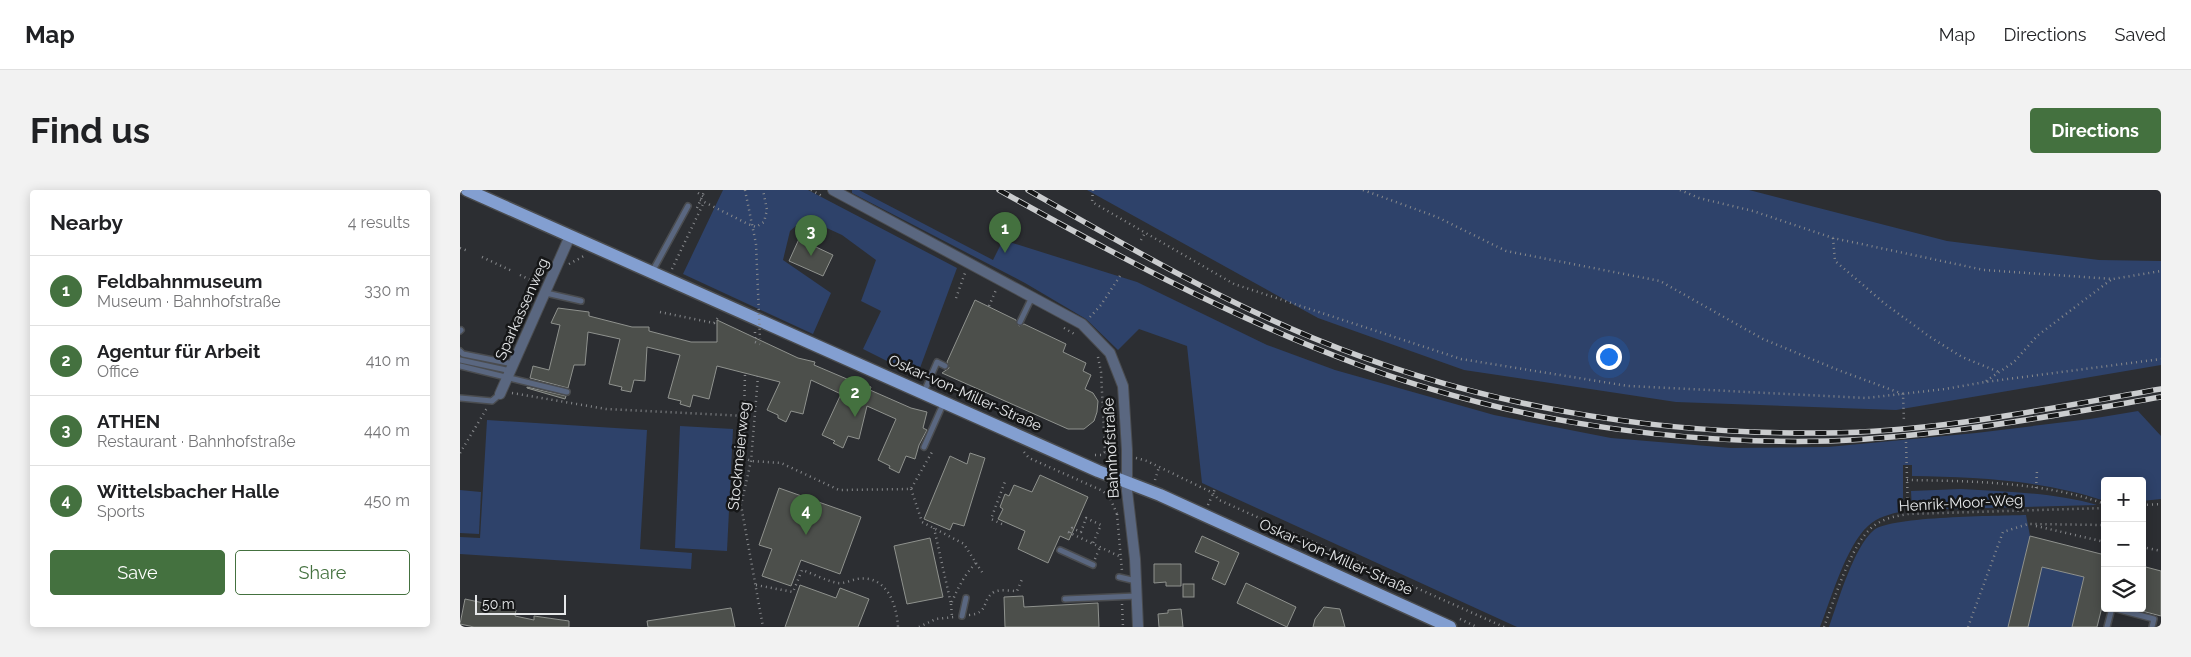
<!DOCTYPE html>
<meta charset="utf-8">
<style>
body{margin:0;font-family:Raleway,sans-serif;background:#f2f2f2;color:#202124}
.controls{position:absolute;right:15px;bottom:15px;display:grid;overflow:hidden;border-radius:5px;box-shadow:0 2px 12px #0003}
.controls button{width:45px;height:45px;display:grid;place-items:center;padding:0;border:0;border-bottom:1px solid #e0e0e0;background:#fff;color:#202124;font:25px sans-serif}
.scale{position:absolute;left:15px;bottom:12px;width:91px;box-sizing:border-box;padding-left:5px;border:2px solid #e5e7e9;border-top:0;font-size:14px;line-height:18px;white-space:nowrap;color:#e5e7e9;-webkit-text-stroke:4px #161718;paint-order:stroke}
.you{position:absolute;left:1148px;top:166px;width:18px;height:18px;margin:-12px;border:4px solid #fff;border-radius:50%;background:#1a73e8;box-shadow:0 0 0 8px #1a73e833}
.badge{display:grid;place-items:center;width:32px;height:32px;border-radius:50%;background:#44713f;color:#fff;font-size:16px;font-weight:700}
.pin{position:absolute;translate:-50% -41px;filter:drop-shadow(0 1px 2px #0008)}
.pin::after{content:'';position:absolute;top:26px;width:18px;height:15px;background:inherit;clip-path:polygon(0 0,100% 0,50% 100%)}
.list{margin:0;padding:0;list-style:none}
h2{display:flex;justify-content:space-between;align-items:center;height:65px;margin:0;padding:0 20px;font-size:21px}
h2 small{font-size:16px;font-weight:400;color:#757577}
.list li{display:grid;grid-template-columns:32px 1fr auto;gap:15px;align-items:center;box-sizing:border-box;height:70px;padding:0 20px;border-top:1px solid #e0e0e0}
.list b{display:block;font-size:19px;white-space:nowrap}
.list p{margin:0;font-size:16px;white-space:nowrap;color:#757577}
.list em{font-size:16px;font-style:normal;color:#757577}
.actions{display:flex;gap:10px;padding:15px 20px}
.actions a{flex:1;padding:11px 0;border:1px solid #44713f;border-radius:5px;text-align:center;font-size:18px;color:#44713f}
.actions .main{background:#44713f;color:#fff}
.icon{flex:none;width:28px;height:28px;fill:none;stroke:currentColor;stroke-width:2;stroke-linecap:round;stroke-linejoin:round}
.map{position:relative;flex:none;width:1701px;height:437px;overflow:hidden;border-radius:5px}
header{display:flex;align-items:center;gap:30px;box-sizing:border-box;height:70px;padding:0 25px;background:#fff;border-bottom:1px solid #e0e0e0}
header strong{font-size:24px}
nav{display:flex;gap:28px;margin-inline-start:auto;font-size:18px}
.intro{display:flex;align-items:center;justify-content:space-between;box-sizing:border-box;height:120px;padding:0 30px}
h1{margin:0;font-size:35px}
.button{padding:12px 22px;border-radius:5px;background:#44713f;color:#fff;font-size:18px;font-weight:700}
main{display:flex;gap:30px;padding:0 30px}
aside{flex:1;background:#fff;border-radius:5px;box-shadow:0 2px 12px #0003}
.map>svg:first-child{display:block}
.green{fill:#2e426a}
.building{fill:#4c4f4b;stroke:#8f928e}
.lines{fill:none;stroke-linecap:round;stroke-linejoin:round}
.service-casing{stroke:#4a4c4f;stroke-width:8}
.minor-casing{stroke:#4a4c4f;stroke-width:12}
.primary-casing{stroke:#4a4c4f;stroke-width:15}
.path{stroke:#87898c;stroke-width:2.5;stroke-dasharray:1 4;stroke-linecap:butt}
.service{stroke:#5a6780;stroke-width:5}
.minor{stroke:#5a6780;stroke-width:10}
.primary{stroke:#839fd1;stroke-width:12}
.rail-casing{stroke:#cbcdcf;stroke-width:5.5}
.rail{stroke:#161718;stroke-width:4;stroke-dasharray:11;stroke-linecap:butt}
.path-bridge{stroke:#87898c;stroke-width:2.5;stroke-dasharray:1 4;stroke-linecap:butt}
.labels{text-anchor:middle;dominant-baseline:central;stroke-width:5;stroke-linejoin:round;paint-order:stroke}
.street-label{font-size:15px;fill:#e5e7e9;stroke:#161718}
</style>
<header>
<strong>Map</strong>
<nav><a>Map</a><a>Directions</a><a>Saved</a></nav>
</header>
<div class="intro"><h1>Find us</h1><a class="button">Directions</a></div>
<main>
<aside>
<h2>Nearby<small>4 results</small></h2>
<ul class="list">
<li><span class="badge">1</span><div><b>Feldbahnmuseum</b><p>Museum · Bahnhofstraße</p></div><em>330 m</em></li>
<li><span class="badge">2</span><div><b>Agentur für Arbeit</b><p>Office</p></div><em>410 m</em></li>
<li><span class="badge">3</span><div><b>ATHEN</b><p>Restaurant · Bahnhofstraße</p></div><em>440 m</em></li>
<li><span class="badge">4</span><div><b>Wittelsbacher Halle</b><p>Sports</p></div><em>450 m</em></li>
</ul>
<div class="actions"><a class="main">Save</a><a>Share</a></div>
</aside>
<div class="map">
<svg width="1701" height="437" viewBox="0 0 1701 437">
<rect width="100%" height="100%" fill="#2c2e32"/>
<g class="green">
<polygon points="263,0 348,0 497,78 457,186 403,159 421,121 401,111 416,70 382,45 345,28 330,41 323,70 371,103 353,144 223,84"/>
<path d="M392,0H399L533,70L543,50L677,92L807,155L875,180L1034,225L1151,248L1271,258L1368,257L1516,243L1630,229L1678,221L1701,246V309L1682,311V291H1645V311C1583,290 1516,287 1452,286V275H1443V321C1431,324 1417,327 1408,336C1386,356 1371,409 1360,437H1057L742,293L727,156L679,139L658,160L626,129L565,93L392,3Z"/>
<polygon points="627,0 1289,0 1487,51 1639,70 1701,71 1701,175 1436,220 1216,212 1004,180 858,128"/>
<polygon points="27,230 187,240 180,359 232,363 231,379 0,364 0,347 20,348"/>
<polygon points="220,236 273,239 267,361 215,358"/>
<path d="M1501,299C1546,302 1593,302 1637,315L1452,320L1451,301Z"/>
<polygon points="0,300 21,302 19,344 0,343"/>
<path d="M1566,325L1570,346L1548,437H1369C1378,412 1394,356 1414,340C1431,326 1539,326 1566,325Z"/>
<polygon points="1582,377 1624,387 1612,437 1568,437"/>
</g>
<g class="building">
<polygon points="339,49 373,65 363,86 329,71"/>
<polygon points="515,110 556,130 559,136 564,134 606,154 603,162 626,173 623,181 631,185 625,199 633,203 638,211 637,222 634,231 624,239 608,239 482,183 489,178 487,172"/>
<polygon points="98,118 129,122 129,126 172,137 189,137 189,141 231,152 257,152 257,130 338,168 355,172 354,175 394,192 411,197 410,200 451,218 467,222 463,238 467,240 459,255 455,269 446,266 439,283 429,278 430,276 418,270 436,229 407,216 399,249 388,246 383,258 373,253 375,251 362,245 381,204 351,190 343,224 331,221 326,232 318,228 318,225 307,220 320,192 257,176 249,209 233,205 230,217 220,214 221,211 208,208 220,165 187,157 185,191 174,190 171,202 161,200 162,197 149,194 160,149 128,142 125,175 114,175 108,198 70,188 73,176 89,180 100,135 91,133"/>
<polygon points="67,197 106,206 105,209 67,198"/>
<polygon points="510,263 525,268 504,336 493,333 490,340 464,329 490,266 507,274"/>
<polygon points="580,285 628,307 609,350 600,346 588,373 558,359 565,341 538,329 543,319 540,317 545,304 549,306 554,295 572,302"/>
<polygon points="319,298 401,327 380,384 341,370 331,396 302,386 312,359 299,355"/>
<polygon points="742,346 779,363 765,395 752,389 759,372 735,362"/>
<polygon points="1570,346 1645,365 1645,405 1637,437 1612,437 1624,387 1582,377 1568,437 1548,437"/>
<polygon points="470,348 483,407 447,414 434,356"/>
<polygon points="694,374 721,374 721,396 706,396 706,392 694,393"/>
<polygon points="1682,376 1701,381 1701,426 1682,421"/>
<polygon points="786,393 836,417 827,437 777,413"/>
<rect x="723" y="394" width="11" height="13"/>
<polygon points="340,395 376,408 380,398 409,409 398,437 325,437"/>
<polygon points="563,406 564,417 638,413 639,437 545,437 544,407"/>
<polygon points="5,409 56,420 55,426 74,430 74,426 109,431 109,437 14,437 0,434"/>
<polygon points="864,417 880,419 885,437 853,437 855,429"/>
<polygon points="271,418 275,437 188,437 187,431"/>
<polygon points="721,419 723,437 699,437 698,424 708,423 708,420"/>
</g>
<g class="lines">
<g class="service-casing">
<g id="service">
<polyline points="192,82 228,16"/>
<polyline points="86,103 121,111"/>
<polyline points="560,132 572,107"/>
<polyline points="0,141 1,140"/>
<polyline points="0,161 3,164 53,174"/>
<polyline points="0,170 51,181"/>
<polyline points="0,176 107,202"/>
<polyline points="464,202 477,172 485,176"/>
<polyline points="0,208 32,211 40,204"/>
<polyline points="464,257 484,212"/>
<polyline points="600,360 633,375"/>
<polyline points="659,387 676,391"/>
<polyline points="605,409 677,406"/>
<polyline points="1652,418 1694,429 1692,437"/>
<polyline points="502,426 506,408"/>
<polyline points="1647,437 1652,418"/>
</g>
</g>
<g class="minor-casing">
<g id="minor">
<polyline points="373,0 622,134 650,163 663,196 667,260 667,301 675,369 678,437"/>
<polyline points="40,204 110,46"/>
</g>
</g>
<g class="primary-casing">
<polyline id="primary" points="7,0 638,281 700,305 990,437"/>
</g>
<g class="path">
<polyline points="351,0 364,7"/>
<polyline points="633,0 632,12 774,94 1001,169 1168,196 1406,208 1485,199 1525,192 1701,169"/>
<polyline points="903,0 977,27 1046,61 1200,91 1303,149 1378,180 1443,204 1444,232"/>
<polyline points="1220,0 1239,8 1293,21 1373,48 1524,80 1653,89 1701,81"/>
<polyline points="238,3 246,8"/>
<polyline points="240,10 288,34 296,37 304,32 307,20 303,0"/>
<polyline points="237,18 245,0"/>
<polyline points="1373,48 1375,71 1424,113 1470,147 1502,167 1539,182"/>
<polyline points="681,50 685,43"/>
<polyline points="0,58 8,61"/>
<polyline points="22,67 52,81"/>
<polyline points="109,74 124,66"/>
<polyline points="212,79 244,12"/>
<polyline points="60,85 78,94"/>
<polyline points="496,108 505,83"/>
<polyline points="529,116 536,100"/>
<polyline points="200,122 254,133 260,125"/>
<polyline points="630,127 641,115 660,86"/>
<polyline points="604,138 616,145"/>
<polyline points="295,142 295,152 300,154"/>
<polyline points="638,167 641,182 645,262"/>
<polyline points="298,186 291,271 281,315 303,437"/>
<polyline points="1526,191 1554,172 1577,146 1652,89"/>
<polyline points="52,203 146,219 284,226 284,268 291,271 321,273 379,300 451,299 472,262"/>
<polyline points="284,226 285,184"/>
<polyline points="1446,252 1448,323"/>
<polyline points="564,262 569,268 643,301 650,308 657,324 660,324"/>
<polyline points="0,263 27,218"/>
<polyline points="635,265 642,265 645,262 656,264"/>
<polyline points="676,268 687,271 753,303 759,310 1044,437"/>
<polyline points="695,290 699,277"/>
<path d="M1447,290C1511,291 1585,292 1645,314"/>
<polyline points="1576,298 1577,281"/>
<path d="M451,299L462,332L504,354L516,373C504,385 498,398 491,414L474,338"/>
<polyline points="748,315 755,299"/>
<polyline points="1682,315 1701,314"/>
<polyline points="657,324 662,381"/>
<polyline points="542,334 531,329 546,289"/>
<polyline points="1576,336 1645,352"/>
<polyline points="1682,336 1682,342"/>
<polyline points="608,342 661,367"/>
<polyline points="610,343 612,338 621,342 626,328 641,335 633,353"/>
<polyline points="1682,357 1701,361"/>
<polyline points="635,369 640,357"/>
<polyline points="516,373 524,385"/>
<path d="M296,395L333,402L342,380C354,384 366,391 378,393C384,394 391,390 397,389C426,384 437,414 438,437"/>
<polyline points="491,414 492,427"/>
<polyline points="662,414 663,437"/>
<path d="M509,425C530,423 521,410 534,402C540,399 550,401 557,401L563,387"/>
<polyline points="1000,429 1017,437"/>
<polyline points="459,437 476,429 494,427"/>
<path d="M1364,437C1374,411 1392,350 1415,335C1425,328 1436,326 1448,324L1645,318"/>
<polyline points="1508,437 1543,342 1568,334 1645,335"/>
</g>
<use href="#service" class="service"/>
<use href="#minor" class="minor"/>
<use href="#primary" class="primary"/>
<g class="rail-casing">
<g id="rail">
<path d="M539,0C648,61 762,122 878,167C1033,228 1203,255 1369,251C1481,247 1591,226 1701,207"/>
<path d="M568,0C661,53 754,107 853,148C1015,215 1190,245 1365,243C1478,242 1590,218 1701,199"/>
</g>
</g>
<use href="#rail" class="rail"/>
<polyline class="path-bridge" points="285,0 296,54 300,149"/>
</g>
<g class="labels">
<g class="street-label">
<text transform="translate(62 119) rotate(-66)">Sparkassenweg</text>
<text transform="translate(505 203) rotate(24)">Oskar-von-Miller-Straße</text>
<text transform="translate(651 258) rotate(-93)">Bahnhofstraße</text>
<text transform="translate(279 266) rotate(-84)">Stockmeierweg</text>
<text transform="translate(1501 313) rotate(-3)">Henrik-Moor-Weg</text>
<text transform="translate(876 367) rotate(24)">Oskar-von-Miller-Straße</text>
</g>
</g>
</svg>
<div class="controls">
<button>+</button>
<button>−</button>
<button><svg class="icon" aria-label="layers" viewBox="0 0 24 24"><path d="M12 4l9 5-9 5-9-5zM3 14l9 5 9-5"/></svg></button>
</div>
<div class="scale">50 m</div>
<div class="you"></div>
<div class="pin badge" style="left:545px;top:63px">1</div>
<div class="pin badge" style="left:395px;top:227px">2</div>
<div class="pin badge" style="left:351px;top:66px">3</div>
<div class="pin badge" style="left:346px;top:345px">4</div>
</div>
</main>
